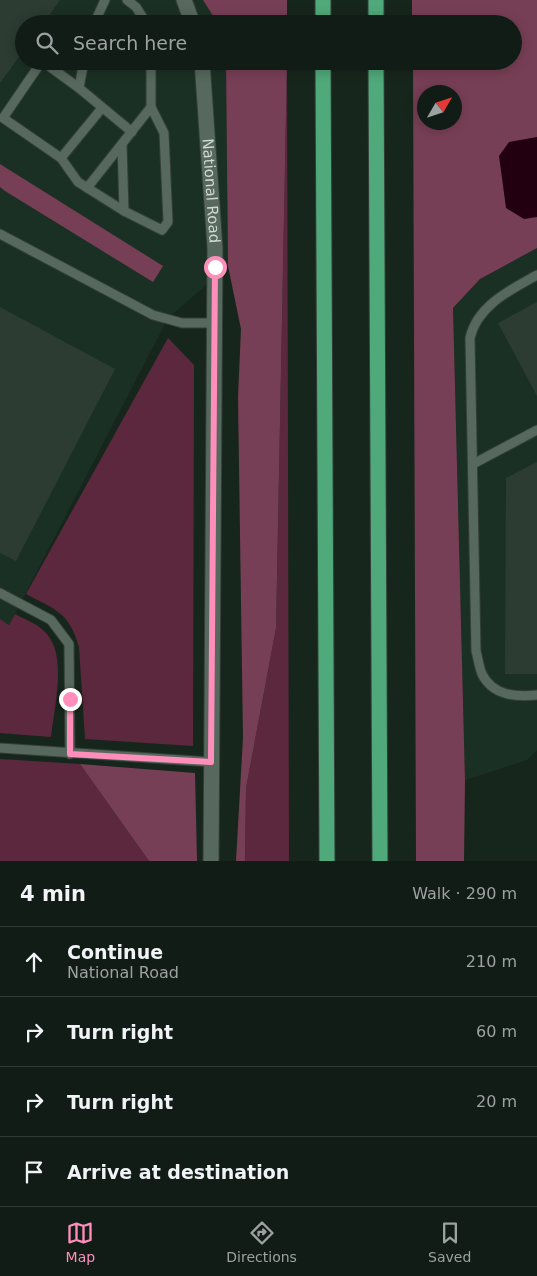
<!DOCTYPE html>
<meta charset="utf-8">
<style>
body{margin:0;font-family:"DejaVu Sans",sans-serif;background:#1a251f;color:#f1f3f6}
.compass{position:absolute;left:417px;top:85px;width:45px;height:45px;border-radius:50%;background:#111c16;box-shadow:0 2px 12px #0003;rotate:51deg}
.stop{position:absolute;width:15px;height:15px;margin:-11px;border:4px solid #ff8eba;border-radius:50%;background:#fff}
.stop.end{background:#ff8eba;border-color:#fff;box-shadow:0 1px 5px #0008}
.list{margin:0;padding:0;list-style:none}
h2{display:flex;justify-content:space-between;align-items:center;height:65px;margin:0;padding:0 20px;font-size:21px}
h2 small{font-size:16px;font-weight:400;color:#9ca1a1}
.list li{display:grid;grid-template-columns:32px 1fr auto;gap:15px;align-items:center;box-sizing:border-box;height:70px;padding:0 20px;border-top:1px solid #303a35}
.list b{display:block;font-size:19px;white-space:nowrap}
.list p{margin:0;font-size:16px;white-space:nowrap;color:#9ca1a1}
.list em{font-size:16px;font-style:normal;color:#9ca1a1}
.icon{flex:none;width:28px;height:28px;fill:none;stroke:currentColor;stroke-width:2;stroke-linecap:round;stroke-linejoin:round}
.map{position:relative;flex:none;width:537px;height:861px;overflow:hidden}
.search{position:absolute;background:#111c16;box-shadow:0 2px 12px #0003;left:15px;right:15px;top:15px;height:55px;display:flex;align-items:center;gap:12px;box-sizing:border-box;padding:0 18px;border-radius:28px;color:#9ca1a1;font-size:19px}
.sheet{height:345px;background:#111c16}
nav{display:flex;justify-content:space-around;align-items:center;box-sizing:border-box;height:70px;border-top:1px solid #303a35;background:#111c16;font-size:14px;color:#9ca1a1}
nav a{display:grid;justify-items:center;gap:2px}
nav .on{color:#ff8eba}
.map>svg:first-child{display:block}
.built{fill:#1b3025}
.green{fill:#5c283d}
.forest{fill:#773f55;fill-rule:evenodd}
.water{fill:#22000f}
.building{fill:#2c3c32}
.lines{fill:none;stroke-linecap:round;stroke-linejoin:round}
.lane-casing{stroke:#343f39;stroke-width:11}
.street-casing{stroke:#343f39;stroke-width:17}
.highway-casing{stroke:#343f39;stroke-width:17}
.lane{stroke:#57685e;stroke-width:9}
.street{stroke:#57685e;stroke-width:15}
.highway{stroke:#50a97a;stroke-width:15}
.route{stroke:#ff8eba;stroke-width:6}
.labels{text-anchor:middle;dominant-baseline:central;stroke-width:4;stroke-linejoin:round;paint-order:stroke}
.street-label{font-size:15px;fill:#cfd9d3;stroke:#070d0a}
</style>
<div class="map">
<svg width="537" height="861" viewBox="0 0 537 861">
<rect width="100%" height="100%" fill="#17261d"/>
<g class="built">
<polygon points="0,0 203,0 218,24 24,24 24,61 226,61 228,266 168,318 9,625 0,619 0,187 162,266 0,164"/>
<polygon points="537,248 537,750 527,760 465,780 453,308 480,279"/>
</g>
<g class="green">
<polygon points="287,61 289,861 245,861 246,788 276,628"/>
<path d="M168,338L194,365L193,746L85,739L79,647C69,612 56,610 26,594Z"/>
<path d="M15,614C24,619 38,624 45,632C68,654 54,708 51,737L0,733V619L9,625Z"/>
<polygon points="0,759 80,764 149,861 0,861"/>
</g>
<g class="forest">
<polygon points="203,0 287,0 287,24 218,24"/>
<path d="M412,0H537V248L480,279L453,308L465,780L464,861H416L413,61H513V24H412ZM424,92H454V122H424Z"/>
<polygon points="226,61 287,61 276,628 246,788 245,861 236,861 243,738 238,397 241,329 228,266"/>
<polygon points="0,164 163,266 153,282 5,191 0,187"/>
<polygon points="80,764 195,773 197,861 149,861"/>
</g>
<polygon class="water" points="537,137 537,217 524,219 506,208 499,156 509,142"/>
<g class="building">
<polygon points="0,0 60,0 43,24 24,24 24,50 0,83"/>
<polygon points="537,302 537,396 498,323"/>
<polygon points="0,307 115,369 16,561 0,553"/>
<polygon points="537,462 537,674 505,674 506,478"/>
</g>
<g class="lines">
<g class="lane-casing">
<g id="lane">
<polyline points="127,0 136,7 147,24"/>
<polyline points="94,24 105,0"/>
<polyline points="84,61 79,88 42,61 3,118 61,158 78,182 124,211 162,230 168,222 164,133 151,107 151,61"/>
<polyline points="79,88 132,132"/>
<polyline points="122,144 124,211"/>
<polyline points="61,158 102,108"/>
<polyline points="87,188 151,107"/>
<polyline points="0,234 153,315 182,323 215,323"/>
<path d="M537,275C510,290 477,306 470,338L476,651C478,658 479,667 482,674C493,696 516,697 537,695"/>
<polyline points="473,464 537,430"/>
<polyline points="0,593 51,620 69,644 70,754"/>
<polyline points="0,748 211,762"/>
</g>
</g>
<g class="street-casing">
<g id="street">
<polyline points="184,0 193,24"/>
<path id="s1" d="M202,61L215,248L211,861"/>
</g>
</g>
<g class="highway-casing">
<g id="highway">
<polyline points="323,0 323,24"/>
<polyline points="376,0 376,24"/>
<polyline points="323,61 327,861"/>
<polyline points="376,61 380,861"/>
</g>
</g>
<use href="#lane" class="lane"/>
<use href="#street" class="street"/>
<use href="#highway" class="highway"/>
</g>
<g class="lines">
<polyline class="route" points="70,699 70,754 211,762 215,267"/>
</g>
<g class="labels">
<g class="street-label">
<text stroke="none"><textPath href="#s1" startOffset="130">National Road</textPath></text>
</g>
</g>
</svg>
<svg class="compass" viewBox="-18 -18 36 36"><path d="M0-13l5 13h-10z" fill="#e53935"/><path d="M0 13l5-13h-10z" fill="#9ca1a1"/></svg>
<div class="stop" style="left:215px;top:267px"></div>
<div class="stop end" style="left:70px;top:699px"></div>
<div class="search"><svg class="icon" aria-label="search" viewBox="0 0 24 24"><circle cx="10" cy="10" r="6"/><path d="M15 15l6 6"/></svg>Search here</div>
</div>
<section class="sheet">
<h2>4 min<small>Walk · 290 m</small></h2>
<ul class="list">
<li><svg class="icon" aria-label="ahead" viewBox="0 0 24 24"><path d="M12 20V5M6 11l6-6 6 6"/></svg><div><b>Continue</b><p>National Road</p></div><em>210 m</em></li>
<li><svg class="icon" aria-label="right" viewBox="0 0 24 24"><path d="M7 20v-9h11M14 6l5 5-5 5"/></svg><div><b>Turn right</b></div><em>60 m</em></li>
<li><svg class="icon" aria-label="right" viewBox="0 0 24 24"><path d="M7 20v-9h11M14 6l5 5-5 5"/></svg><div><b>Turn right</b></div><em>20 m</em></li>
<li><svg class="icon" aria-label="arrive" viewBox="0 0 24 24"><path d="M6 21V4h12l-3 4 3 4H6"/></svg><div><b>Arrive at destination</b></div></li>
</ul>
</section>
<nav>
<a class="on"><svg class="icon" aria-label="map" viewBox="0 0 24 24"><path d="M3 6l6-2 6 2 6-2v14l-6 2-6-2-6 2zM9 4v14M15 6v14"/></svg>Map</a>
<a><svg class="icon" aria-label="directions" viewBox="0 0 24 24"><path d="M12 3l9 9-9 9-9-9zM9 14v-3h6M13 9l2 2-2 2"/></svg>Directions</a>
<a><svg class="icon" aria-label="saved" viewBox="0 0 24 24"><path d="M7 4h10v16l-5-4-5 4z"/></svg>Saved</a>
</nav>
